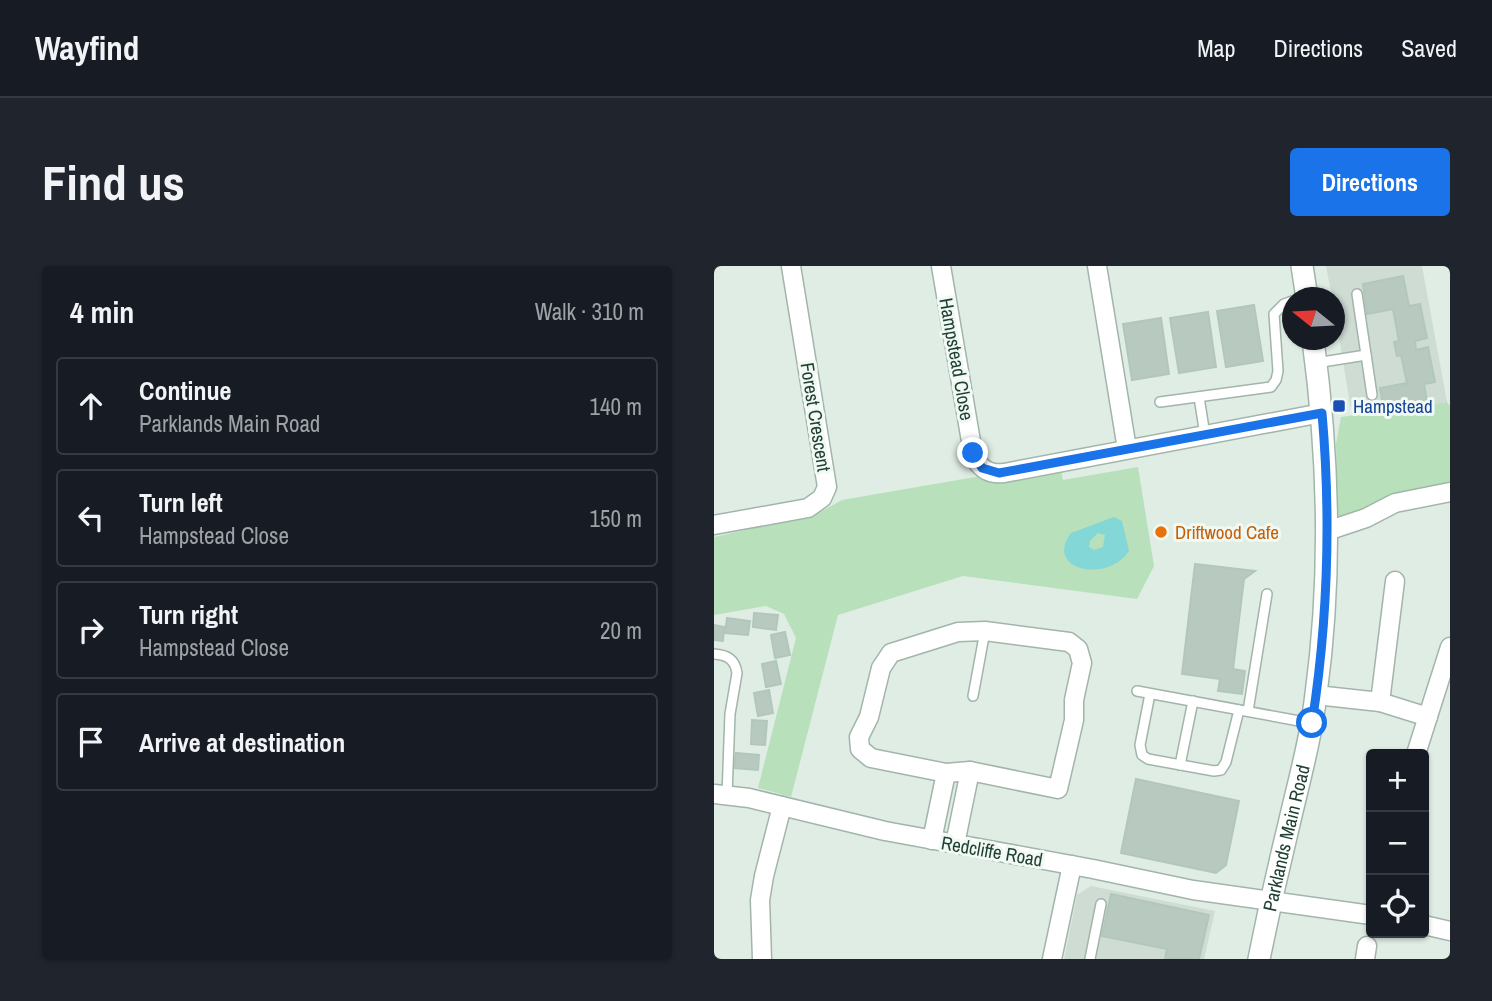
<!DOCTYPE html>
<meta charset="utf-8">
<style>
body{margin:0;font-family:"Archivo Narrow",sans-serif;background:#20242c;color:#f1f3f6}
.controls{position:absolute;right:21px;bottom:21px;display:grid;overflow:hidden;border-radius:7px;box-shadow:0 2px 5px #0004}
.controls button{width:63px;height:63px;display:grid;place-items:center;padding:0;border:0;border-bottom:2px solid #363941;background:#171b24;color:#f1f3f6;font:35px sans-serif}
.compass{position:absolute;left:568px;top:21px;width:63px;height:63px;border-radius:50%;background:#171b24;box-shadow:0 2px 5px #0004;rotate:288deg}
.stop{position:absolute;width:21px;height:21px;margin:-16px;border:5px solid #1a73e8;border-radius:50%;background:#fff}
.stop.end{background:#1a73e8;border-color:#fff;box-shadow:0 2px 7px #0008}
.list{margin:0;padding:0;list-style:none}
h2{display:flex;justify-content:space-between;align-items:center;height:91px;margin:0;padding:0 28px;font-size:30px}
h2 small{font-size:23px;font-weight:400;color:#9ea1a6}
.list li{display:grid;grid-template-columns:46px 1fr auto;gap:21px;align-items:center;box-sizing:border-box;height:98px;margin:0 14px 14px;padding:0 14px;border:2px solid #363941;border-radius:7px}
.list b{display:block;font-size:26px;white-space:nowrap}
.list p{margin:0;font-size:23px;white-space:nowrap;color:#9ea1a6}
.list em{font-size:23px;font-style:normal;color:#9ea1a6}
.icon{flex:none;width:38px;height:38px;fill:none;stroke:currentColor;stroke-width:2;stroke-linecap:round;stroke-linejoin:round}
.map{position:relative;flex:none;width:736px;height:693px;overflow:hidden;border-radius:7px}
header{display:flex;align-items:center;gap:42px;box-sizing:border-box;height:98px;padding:0 35px;background:#171b24;border-bottom:2px solid #363941}
header strong{font-size:33px}
nav{display:flex;gap:38px;margin-inline-start:auto;font-size:24px}
.intro{display:flex;align-items:center;justify-content:space-between;box-sizing:border-box;height:168px;padding:0 42px}
h1{margin:0;font-size:49px}
.button{padding:18px 32px;border-radius:7px;background:#1a73e8;color:#fff;font-size:24px;font-weight:700}
main{display:flex;gap:42px;padding:0 42px}
aside{flex:1;background:#171b24;border-radius:7px;box-shadow:0 2px 5px #0004}
.map>svg:first-child{display:block}
.built{fill:#cedcd4}
.green{fill:#b7e0bb}
.water{fill:#83d7d6;fill-rule:evenodd}
.building{fill:#b8cac0;stroke:#b2c7bb;stroke-width:2}
.lines{fill:none;stroke-linecap:round;stroke-linejoin:round}
.service-casing{stroke:#a2b5ab;stroke-width:12}
.minor-casing{stroke:#a2b5ab;stroke-width:21}
.tertiary-casing{stroke:#a2b5ab;stroke-width:24}
.service{stroke:#fff;stroke-width:9}
.minor{stroke:#fff;stroke-width:18}
.tertiary{stroke:#fff;stroke-width:21}
.route{stroke:#1a73e8;stroke-width:9}
.transit-dot{fill:#1a4fb4;stroke:#f1f9f4;stroke-width:2.5}
.food-dot{fill:#e8710a;stroke:#f1f9f4;stroke-width:2.5}
.labels{text-anchor:middle;dominant-baseline:central;stroke-width:6;stroke-linejoin:round;paint-order:stroke}
.street-label{font-size:19px;fill:#1f3f31;stroke:#f1f9f4}
.transit-label{font-size:19px;fill:#164399;stroke:#f1f9f4;text-anchor:start}
.food-label{font-size:19px;fill:#c56008;stroke:#f1f9f4;text-anchor:start}
</style>
<header>
<strong>Wayfind</strong>
<nav><a>Map</a><a>Directions</a><a>Saved</a></nav>
</header>
<div class="intro"><h1>Find us</h1><a class="button">Directions</a></div>
<main>
<aside>
<h2>4 min<small>Walk · 310 m</small></h2>
<ul class="list">
<li><svg class="icon" aria-label="ahead" viewBox="0 0 24 24"><path d="M12 20V5M6 11l6-6 6 6"/></svg><div><b>Continue</b><p>Parklands Main Road</p></div><em>140 m</em></li>
<li><svg class="icon" aria-label="left" viewBox="0 0 24 24"><path d="M17 20v-9H6M10 6l-5 5 5 5"/></svg><div><b>Turn left</b><p>Hampstead Close</p></div><em>150 m</em></li>
<li><svg class="icon" aria-label="right" viewBox="0 0 24 24"><path d="M7 20v-9h11M14 6l5 5-5 5"/></svg><div><b>Turn right</b><p>Hampstead Close</p></div><em>20 m</em></li>
<li><svg class="icon" aria-label="arrive" viewBox="0 0 24 24"><path d="M6 21V4h12l-3 4 3 4H6"/></svg><div><b>Arrive at destination</b></div></li>
</ul>
</aside>
<div class="map">
<svg width="736" height="693" viewBox="0 0 736 693">
<rect width="100%" height="100%" fill="#e0ede5"/>
<g class="built">
<polygon points="612,0 708,0 733,136 638,150 621,47 620,32 618,31"/>
<polygon points="377,620 501,645 490,693 350,693 363,629"/>
</g>
<g class="green">
<polygon points="733,136 736,140 736,218 624,255 622,178 627,151"/>
<polygon points="424,201 440,300 423,333 249,310 124,349 77,531 44,522 82,372 70,348 52,340 0,349 0,271 101,249 128,234 267,210 347,204 349,214"/>
</g>
<path class="water" d="M400,251L408,255L415,285C394,318 329,304 357,267ZM384,267L391,269L389,281L380,284L375,281L376,275Z"/>
<g class="building">
<polygon points="689,10 695,40 706,38 713,72 701,75 702,84 714,81 721,116 710,118 713,136 670,144 666,122 693,117 687,89 683,90 680,76 685,75 679,43 653,48 649,18"/>
<polygon points="540,39 549,95 512,101 503,45"/>
<polygon points="494,46 502,101 465,107 456,52"/>
<polygon points="447,52 455,108 418,114 409,58"/>
<polygon points="481,298 541,305 530,313 519,403 531,405 528,428 504,425 506,413 468,408"/>
<polygon points="40,347 64,349 62,364 39,361"/>
<polygon points="13,352 36,355 34,369 11,367"/>
<polygon points="0,359 10,361 9,375 0,374"/>
<polygon points="71,366 76,389 61,392 57,369"/>
<polygon points="62,395 67,418 52,421 48,398"/>
<polygon points="55,424 59,447 44,450 40,427"/>
<polygon points="38,454 53,455 51,479 37,478"/>
<polygon points="22,487 45,489 44,504 20,502"/>
<polygon points="422,513 525,535 512,599 502,607 407,587"/>
<polygon points="397,628 495,649 485,693 451,693 453,683 388,670"/>
</g>
<g class="lines">
<g class="service-casing">
<g id="service">
<polyline points="643,28 658,129"/>
<polyline points="602,97 652,89"/>
<polyline points="485,131 491,169"/>
<polyline points="446,136 557,121 562,114 564,105 560,48 570,38 578,35"/>
<path d="M0,388C13,389 21,393 23,407L16,448L13,529"/>
<polyline points="423,425 596,457"/>
<polyline points="436,428 426,479 428,489 434,493 500,505 507,504 512,496 525,444"/>
<polyline points="259,430 271,365"/>
<polyline points="534,445 553,328"/>
<polyline points="466,499 479,435"/>
<polyline points="376,693 387,638"/>
</g>
</g>
<g class="minor-casing">
<g id="minor">
<path d="M227,0L259,187C264,202 275,209 290,207L608,147"/>
<polyline points="383,0 413,183"/>
<polyline points="0,259 94,242 108,232 113,221 77,0"/>
<polyline points="613,265 652,252 681,237 736,226"/>
<polygon points="271,365 355,376 364,383 368,397 360,434 360,454 344,523 256,505 232,507 157,492 146,483 145,471 155,451 167,402 177,387 244,366"/>
<polyline points="602,429 666,436 714,451"/>
<polyline points="666,436 681,315"/>
<polyline points="702,488 736,381"/>
<polyline points="0,528 35,532 171,565 379,603 479,624 657,649"/>
<polyline points="218,574 232,507"/>
<polyline points="241,578 256,505"/>
<polyline points="710,659 736,665"/>
<polyline points="48,693 46,634 50,610 68,540"/>
<polyline points="338,693 358,599"/>
<polyline points="651,693 653,680"/>
</g>
</g>
<g class="tertiary-casing">
<g id="tertiary">
<polyline points="588,0 593,32"/>
<path id="s1" d="M545,693C554,648 564,603 575,558C585,515 597,472 602,428C618,310 615,192 599,74"/>
</g>
</g>
<use href="#service" class="service"/>
<use href="#minor" class="minor"/>
<use href="#tertiary" class="tertiary"/>
</g>
<g class="lines">
<path class="route" d="M259,187L268,202L285,207L608,147C617,250 614,354 598,457"/>
</g>
<rect class="transit-dot" x="618" y="133" width="14" height="14" rx="3.5"/>
<circle class="food-dot" cx="447" cy="266" r="7"/>
<g class="labels">
<g class="street-label">
<text transform="translate(243 93) rotate(80)">Hampstead Close</text>
<text transform="translate(102 151) rotate(81)">Forest Crescent</text>
<text stroke="none"><textPath href="#s1" startOffset="124">Parklands Main Road</textPath></text>
<text transform="translate(278 585) rotate(10)">Redcliffe Road</text>
</g>
<g class="transit-label">
<text x="639" y="140">Hampstead</text>
</g>
<g class="food-label">
<text x="461" y="266">Driftwood Cafe</text>
</g>
</g>
</svg>
<div class="controls">
<button>+</button>
<button>−</button>
<button><svg class="icon" aria-label="locate" viewBox="0 0 24 24"><circle cx="12" cy="12" r="6"/><path d="M12 2v4M12 18v4M2 12h4M18 12h4"/></svg></button>
</div>
<svg class="compass" viewBox="-18 -18 36 36"><path d="M0-13l5 13h-10z" fill="#e53935"/><path d="M0 13l5-13h-10z" fill="#9ea1a6"/></svg>
<div class="stop" style="left:598px;top:457px"></div>
<div class="stop end" style="left:259px;top:187px"></div>
</div>
</main>
